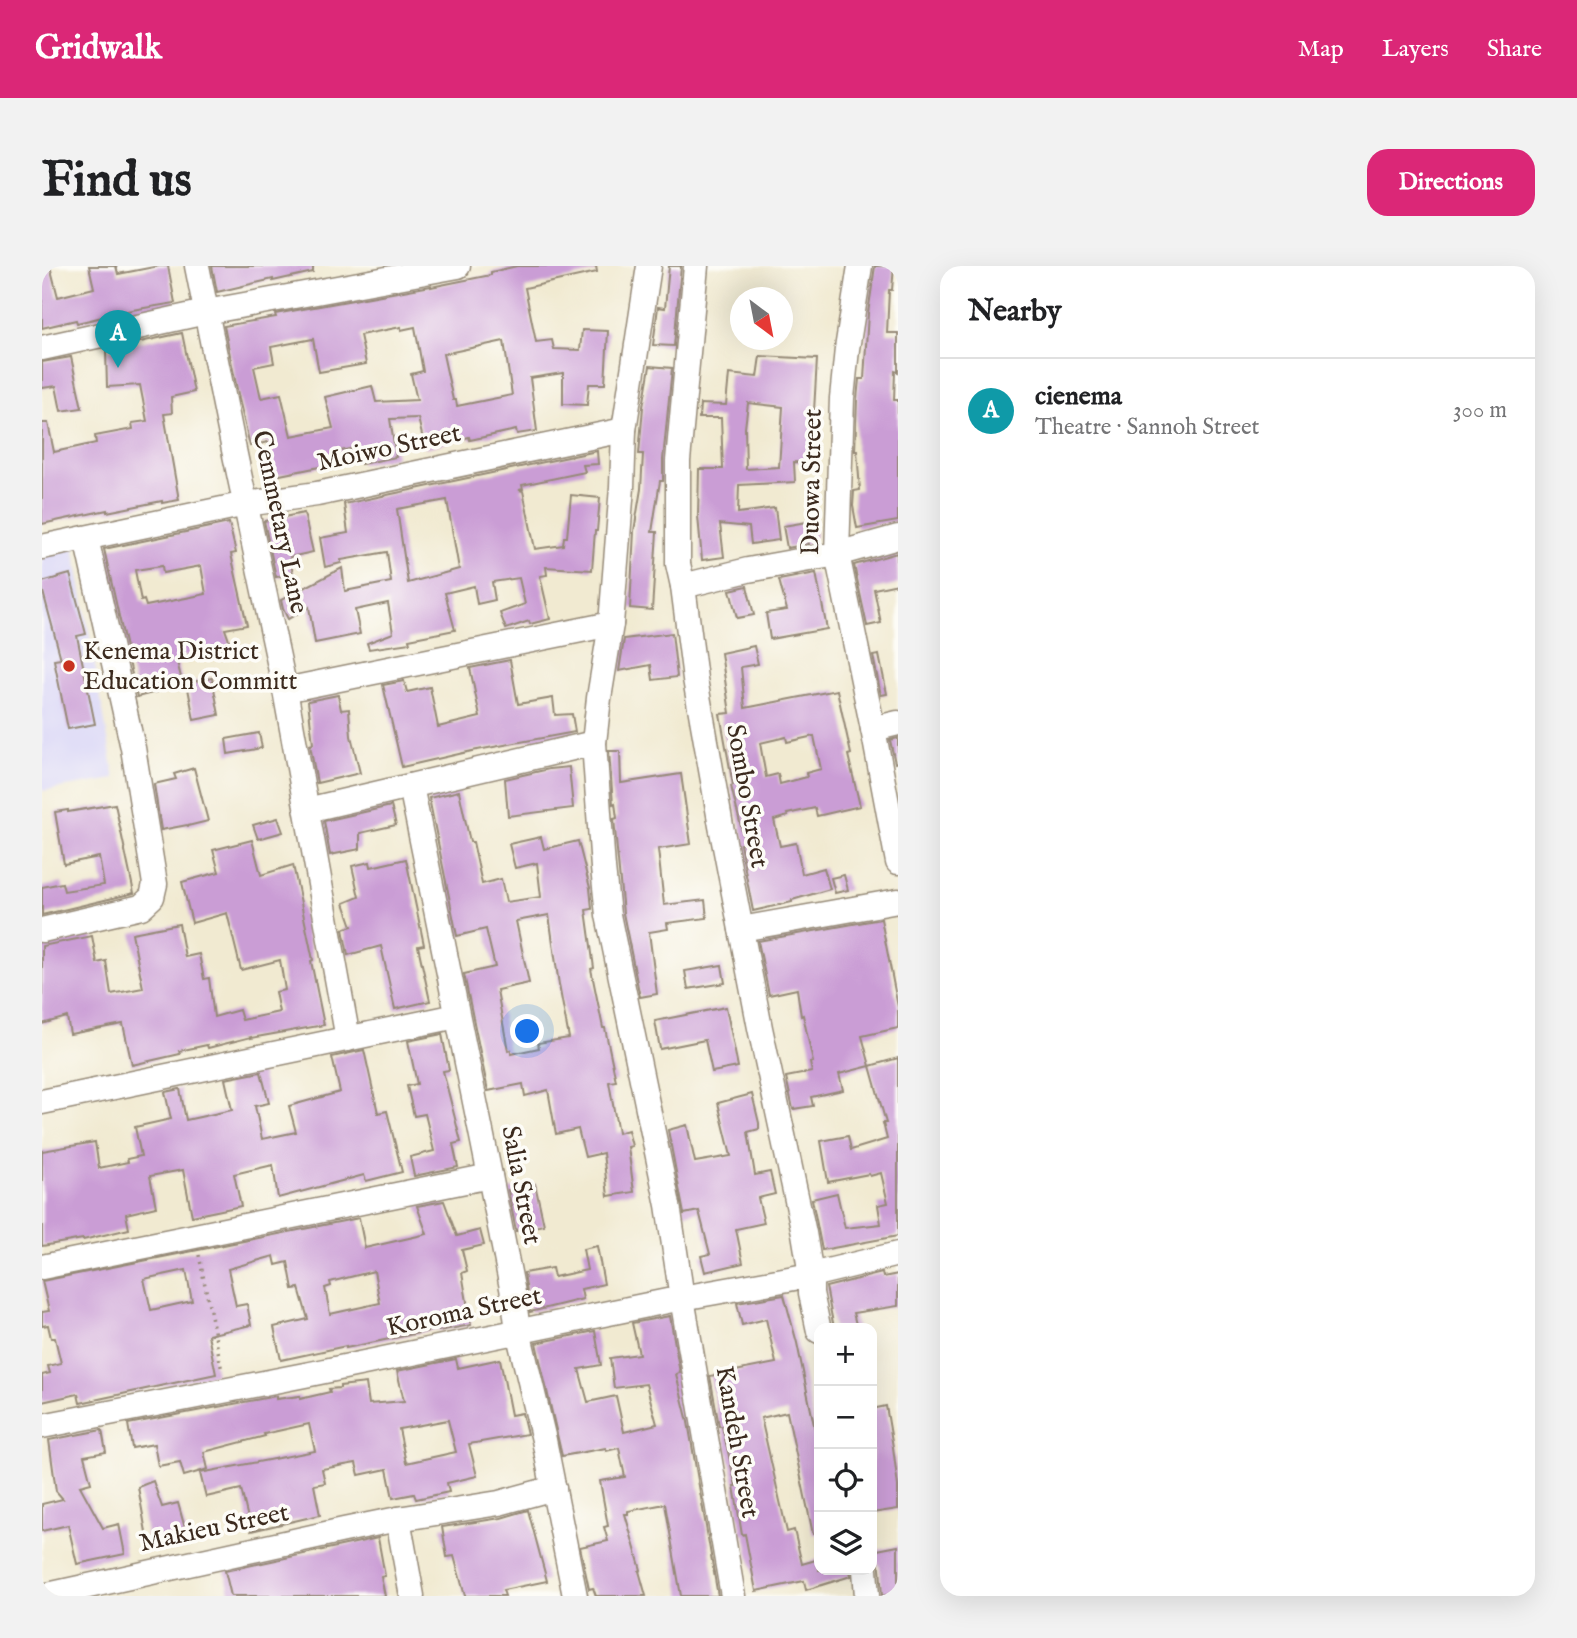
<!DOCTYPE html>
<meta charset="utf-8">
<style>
body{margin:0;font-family:"IM FELL English",serif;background:#f2f2f2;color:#202124}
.controls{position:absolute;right:21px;bottom:21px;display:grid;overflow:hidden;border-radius:14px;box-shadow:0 7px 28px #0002}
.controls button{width:63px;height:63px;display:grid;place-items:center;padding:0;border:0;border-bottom:2px solid #e0e0e0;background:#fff;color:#202124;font:35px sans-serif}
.compass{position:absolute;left:688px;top:21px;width:63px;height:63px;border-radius:50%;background:#fff;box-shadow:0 7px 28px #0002;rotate:148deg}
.you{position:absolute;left:486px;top:766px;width:24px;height:24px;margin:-18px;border:5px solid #fff;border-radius:50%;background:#1a73e8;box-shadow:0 0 0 10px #1a73e833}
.badge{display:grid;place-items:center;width:46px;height:46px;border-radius:50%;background:#db2777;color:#fff;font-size:23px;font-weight:700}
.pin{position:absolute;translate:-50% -58px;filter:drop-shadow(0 2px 4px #0008)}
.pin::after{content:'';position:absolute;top:37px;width:24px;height:21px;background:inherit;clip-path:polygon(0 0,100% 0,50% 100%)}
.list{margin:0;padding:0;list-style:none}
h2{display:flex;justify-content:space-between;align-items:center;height:91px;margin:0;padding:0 28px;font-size:30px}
h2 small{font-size:23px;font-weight:400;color:#757577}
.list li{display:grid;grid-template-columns:46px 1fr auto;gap:21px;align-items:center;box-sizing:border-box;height:105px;padding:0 28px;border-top:2px solid #e0e0e0}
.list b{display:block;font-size:26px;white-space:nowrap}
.list p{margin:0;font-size:23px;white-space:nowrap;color:#757577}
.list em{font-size:23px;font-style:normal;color:#757577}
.icon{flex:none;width:38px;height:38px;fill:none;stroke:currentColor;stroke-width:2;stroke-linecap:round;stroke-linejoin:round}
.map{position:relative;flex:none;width:856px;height:1330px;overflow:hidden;border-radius:21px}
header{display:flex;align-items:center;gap:42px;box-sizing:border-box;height:98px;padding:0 35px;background:#db2777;color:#fff}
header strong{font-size:33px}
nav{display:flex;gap:38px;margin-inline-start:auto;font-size:24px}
.intro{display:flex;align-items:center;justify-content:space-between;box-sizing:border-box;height:168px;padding:0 42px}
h1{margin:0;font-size:49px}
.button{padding:18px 32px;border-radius:21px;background:#db2777;color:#fff;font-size:24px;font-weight:700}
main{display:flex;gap:42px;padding:0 42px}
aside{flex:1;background:#fff;border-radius:21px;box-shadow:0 7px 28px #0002}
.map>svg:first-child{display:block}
.built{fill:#d9d6f7}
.building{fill:#ca9dd5;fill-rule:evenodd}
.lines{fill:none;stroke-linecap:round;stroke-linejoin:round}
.minor-casing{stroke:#968a78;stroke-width:27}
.path{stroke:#968a78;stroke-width:3.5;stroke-dasharray:2 5;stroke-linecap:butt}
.minor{stroke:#fff;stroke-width:24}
.poi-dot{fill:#c8321e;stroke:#fdfcf7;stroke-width:2.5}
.labels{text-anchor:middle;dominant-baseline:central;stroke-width:7;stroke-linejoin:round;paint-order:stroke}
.street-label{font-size:26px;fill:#3b2a1e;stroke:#fdfcf7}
.poi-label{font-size:26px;fill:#3b2a1e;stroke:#fdfcf7;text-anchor:start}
</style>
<header>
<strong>Gridwalk</strong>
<nav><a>Map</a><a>Layers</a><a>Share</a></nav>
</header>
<div class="intro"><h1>Find us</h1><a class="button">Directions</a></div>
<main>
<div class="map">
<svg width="856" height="1330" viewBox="0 0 856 1330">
<rect width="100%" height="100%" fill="#fdfcf7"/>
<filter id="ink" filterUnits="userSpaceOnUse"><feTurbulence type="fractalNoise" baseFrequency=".0143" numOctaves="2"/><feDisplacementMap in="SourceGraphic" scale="14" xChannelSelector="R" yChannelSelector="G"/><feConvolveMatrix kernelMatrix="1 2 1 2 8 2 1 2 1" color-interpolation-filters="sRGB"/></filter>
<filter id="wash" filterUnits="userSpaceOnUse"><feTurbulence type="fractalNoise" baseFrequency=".00686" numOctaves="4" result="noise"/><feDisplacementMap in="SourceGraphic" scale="28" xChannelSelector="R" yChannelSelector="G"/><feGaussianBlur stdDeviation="1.57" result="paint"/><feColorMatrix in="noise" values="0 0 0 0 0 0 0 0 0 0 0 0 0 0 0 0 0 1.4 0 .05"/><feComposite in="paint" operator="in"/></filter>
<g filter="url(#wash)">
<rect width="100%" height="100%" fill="#f1ead1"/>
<polygon class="built" points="32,281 73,513 0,525 0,288"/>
<g id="blocks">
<g class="building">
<polygon points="0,0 8,0 16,31 52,22 47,0 74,0 76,8 117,0 126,0 133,37 90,44 35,57 34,54 0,62"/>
<polygon points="170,0 271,0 271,6 231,15 231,13 175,26"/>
<path d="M475,0H554L555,6L483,22L494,76L510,74L512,83L538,84L540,64L566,65L563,118H547L545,139L521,138V107L488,112L495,165L475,168L474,164L428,174L427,171L383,182L376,152L348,153L354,191L319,198L316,181L290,187L292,198L233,210L226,176L208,180L197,133L182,60L234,51L233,48L389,20V21L449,9V6ZM359,61V64L373,61L381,105L369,108L375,134L334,136L330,120L283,131L291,162L249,170L239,128L219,132L212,101L232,97L229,81L271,73L277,106L324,98L318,69ZM462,75L470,129L415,140L414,134H411L401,88Z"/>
<polygon points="627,0 639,0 632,80 611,79 616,41 623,42"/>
<polygon points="833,0 852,0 850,24 847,24 845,67 856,67 856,106 853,105 852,134 856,134 856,255 815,262 811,240 812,225 818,224 815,185 813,185 815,133 817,113 822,113 826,47"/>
<polygon points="140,67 152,126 129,131 130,147 122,148 137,234 120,237 120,235 65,246 65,244 0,258 0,157 6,157 12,186 54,177 53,170 91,163 90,157 105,155 98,119 65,121 64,84 90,83 89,78"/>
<path d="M718,90L775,93L769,197L752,196L753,216L697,219L696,247L733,242L737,274L709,278L707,261L678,258L682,291L660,294L656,250L657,203H681L679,152H657L658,138L684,139L687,108L715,111ZM706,137L741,141L737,201L704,203L703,162Z"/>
<polygon points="29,91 40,142 19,145 14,120 0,122 0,96"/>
<polygon points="608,100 630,102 621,194 621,215 618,215 610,266 615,266 610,344 588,342 592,265 599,223 601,188 597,188 601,141"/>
<path d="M555,185L556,198L541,199L543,206L480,219L481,223L477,224L481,225L493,283L521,279L522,271H525L529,229L558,232L555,265H553L550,304L504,301L505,309L498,310L508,353L488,358L487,355L464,363L458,347L483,338L477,312L450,316L453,334L435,338L432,320L403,327L413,364L367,373L368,377L327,383L325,377L351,367L346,337L313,344L318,368L273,377L267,341L246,353L241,343L239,334L300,302L303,325L349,316L345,286L299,294V297L283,301L278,272L306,267L302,238ZM405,234L417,303L366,317L355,243Z"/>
<polygon points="262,247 271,286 248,291 251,308 234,311 222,255"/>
<polygon points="771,255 774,271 765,273 767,278 745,282 741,260"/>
<path d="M187,257L194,287L189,288L205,359L183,363L189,380L134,392L141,419L95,431L62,283ZM120,300L121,307L159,300L164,328L104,340L102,334L99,335L93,304Z"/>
<polygon points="855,287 856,318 832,323 839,357 825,360 812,299"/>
<polygon points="774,307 785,363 728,373 724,347 745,344 737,314"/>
<polygon points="28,308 44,368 35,370 53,458 26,463 12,394 19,393 0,322 0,316"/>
<polygon points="705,320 712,349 695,352 688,324"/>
<polygon points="630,367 635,411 611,414 609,399 577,405 582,373"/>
<path d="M712,380L716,398L699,401L703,442L795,424L809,488L806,489L818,540L775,550L773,542L745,548L746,550L732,554L738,580L754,577L760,608L782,602L788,623L750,634V636L711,645L698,578L703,577L689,520L691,519L678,448L688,447L679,387ZM772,470L779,503L764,507L765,511L738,518L736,508L724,511L718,477L744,471L745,476Z"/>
<polygon points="837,389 845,428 839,429 831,390"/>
<polygon points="468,394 476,438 511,432 513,449 530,448 533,466 430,485 360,501 341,419 362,415 365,426 388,421 396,461 438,451 428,402"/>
<polygon points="170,412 177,449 152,454 145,417"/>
<polygon points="296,429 299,444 307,443 309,470 318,507 275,517 268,479 271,478 266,435"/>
<polygon points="217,467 220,482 186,488 184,473"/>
<polygon points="856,472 856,496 853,497 848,474"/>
<polygon points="567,485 578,485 579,517 639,508 649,578 616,583 622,639 663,634 665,652 625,657 626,663 607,666 615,728 598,731 581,647 572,553 575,552 573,537 571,538"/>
<polygon points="527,501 531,542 466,550 463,513 507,503"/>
<polygon points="152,502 166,555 146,560 145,559 119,564 112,518 134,513 132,508"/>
<path d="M417,525L428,576H431L440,618L459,613L464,636L499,631L495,597L473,602L467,578L499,571L502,583L536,575L548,622L550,643L544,644L552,702L549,703L561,762H563L574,815L567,816L576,867L586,864L590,880L586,881L592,926L566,930L561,887L543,891L536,863L514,868L506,824L483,830L481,818L446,825L422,708L453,701L444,663L415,670L387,532ZM507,649L517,719L527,772L496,777L497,782L469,788V784L466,785L455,724L487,717L474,655Z"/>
<polygon points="73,538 92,627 0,649 0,621 20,617 22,625 62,619 57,591 22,598 13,546 26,544 26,546"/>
<polygon points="349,540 354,559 318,567 318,583 288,589 282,555"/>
<polygon points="236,552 241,566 216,573 211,559"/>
<polygon points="210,574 219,609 251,599 271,694 269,695 282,759 209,772 209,771 166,782 165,779 137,785 138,788 90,799 81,758 28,768 25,751 0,758 0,680 50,670 55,697 64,695 69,728 101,722 90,667 137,658 143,691 157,688 162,713 167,712 172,751 197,744 200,754 237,746 233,726 243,724 238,694 199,704 185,647 150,657 140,616 177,606 171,584"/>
<polygon points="364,593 382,679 376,680 388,735 353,743 339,680 306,689 301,663 310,660 302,637 317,631 310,600 328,596 329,601"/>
<polygon points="802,609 806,624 793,627 789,612"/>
<polygon points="839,653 856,741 856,762 820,770 828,800 797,808 801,824 769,831 771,840 751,843 744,811 770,806 768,797 771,796 761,749 759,750 755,723 727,729 716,675"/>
<polygon points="680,699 683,717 646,723 643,705"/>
<polygon points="684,741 696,801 670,806 663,774 618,783 613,755"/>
<polygon points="400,768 407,804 401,805 419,876 411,878 416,901 372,910 368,891 392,885 383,848 372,850 365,820 375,818 366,775"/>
<polygon points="322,784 336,847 345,845 360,906 324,915 322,909 236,932 231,899 192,908 199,940 150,950 141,904 108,910 114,941 84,948 87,963 41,974 41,973 0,980 0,885 53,876 57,902 86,896 85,893 99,890 93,861 129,853 123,826 138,823 144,854 190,844 183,813 219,806 227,837 213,840 220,873 254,866 247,840 298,826 290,791"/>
<polygon points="856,792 856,970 780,984 770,933 795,927 803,962 839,958 836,939 846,937 839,907 828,910 827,908 786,916 779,875 806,870 809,884 845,873 841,857 844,857 828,800"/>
<polygon points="710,828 717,857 717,863 706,866 713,909 728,906 733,928 716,932 722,957 694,963 701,997 663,1006 659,990 668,988 657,945 642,948 626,864 645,859 653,896 689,890 676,837"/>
<polygon points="493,918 502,959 474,965 466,924"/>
<path d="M402,935L415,970L438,964L442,979L420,984L425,1005L420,1007L429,1059L397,1065L396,1063L304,1082V1080L239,1094L232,1061L266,1053L257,1022L251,1023L246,996L234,999L232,990L186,1003L194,1040L205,1038L209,1059L166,1069L174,1108L38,1137L36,1128L0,1136V1109L8,1107L6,1100L19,1097L13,1072H9L6,1059L0,1060V1046L7,1045L0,1015L317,952L323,982L385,968L375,940ZM144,1004L150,1035L109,1044L102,1013ZM332,1005L338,1037L288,1048L283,1022L289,1020L288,1016Z"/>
<polygon points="555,980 562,1018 539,1023 541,1033 488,1046 482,1007 510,1002 512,1011 545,1004 541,983"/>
<polygon points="840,1007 841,1011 856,1008 856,1040 811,1047 815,1062 792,1062 784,1021"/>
<polygon points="742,1029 755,1077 777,1183 777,1268 771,1268 745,1146 719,1152 745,1266 752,1264 760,1298 777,1293 777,1304 808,1304 809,1310 764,1324 762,1315 714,1325 703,1268 700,1269 692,1220 694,1220 680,1160 677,1160 668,1110 734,1097 724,1053 700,1059 695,1037"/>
<polygon points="628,1050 638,1107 634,1108 646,1156 676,1330 639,1330 623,1238 586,1245 586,1248 583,1248 599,1304 597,1305 604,1330 554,1330 551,1322 547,1323 538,1281 566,1275 562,1261 566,1260 558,1215 583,1211 577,1182 564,1185 564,1182 520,1190 494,1077 553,1065 559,1099 537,1103 546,1136 574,1130 582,1166 615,1158 604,1118 572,1122 568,1092 597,1088 590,1057"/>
<path d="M414,1093L416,1102L458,1093L469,1149L480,1147L485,1168L427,1178L435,1210L405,1217L407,1226L374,1233L372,1228L351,1232L345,1203L317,1209L314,1197L280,1203L283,1217L272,1219L278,1249L209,1265L199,1223L164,1231L158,1207L273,1185L267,1158L222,1168L223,1170L162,1186L166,1203L142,1210L138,1196L116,1200L112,1178L90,1182L86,1158L234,1130V1133L258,1130V1133L288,1126L287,1123L298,1122V1120L324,1117L327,1138L362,1135L355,1105ZM406,1154L414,1186L364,1197L357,1163Z"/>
<polygon points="844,1140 851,1181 856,1220 856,1243 830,1247 830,1143"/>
<polygon points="60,1164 64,1186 42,1190 49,1217 38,1220 61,1262 77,1258 83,1288 35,1298 26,1259 0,1265 0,1238 21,1233 14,1225 7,1174"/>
<polygon points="111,1215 120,1241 136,1237 146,1273 107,1283 96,1221"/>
<polygon points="486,1244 505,1315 461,1324 463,1330 423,1330 412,1290 405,1291 400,1261 459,1252"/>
<polygon points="336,1272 343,1310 339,1311 343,1330 189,1330 183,1305"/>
<polygon points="856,1280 856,1327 840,1330 838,1302 835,1295 830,1291 830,1285"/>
</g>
</g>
</g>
<g filter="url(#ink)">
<use href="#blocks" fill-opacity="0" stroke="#968a78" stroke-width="2"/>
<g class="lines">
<g class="minor-casing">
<g id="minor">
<polyline points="155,0 192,184 243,424 306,773"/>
<polyline points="607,0 582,164 580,221 569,358 557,432 552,477 561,602 566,649 626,939 640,1032 691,1330"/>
<polyline points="654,0 636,195 636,298 641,320 653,413 679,560 718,762 762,967 769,1009 769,1027 777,1065"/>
<polyline points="818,0 805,83 800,132 795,288 831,463 856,596"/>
<polyline points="0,82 164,46 416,0"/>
<polyline points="0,281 204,238 275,228 582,164"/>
<polyline points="641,320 706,304 795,288 856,271"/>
<polyline points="243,424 569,358"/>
<polyline points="831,463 856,457"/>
<polyline points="369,520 448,910 471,1027 476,1065 502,1174 533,1330"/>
<polyline points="265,544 552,477"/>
<polyline points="699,663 856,635"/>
<polyline points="0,664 99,641 110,631 113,618 91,482 44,272"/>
<polyline points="0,836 415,750"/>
<polyline points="0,1001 448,910"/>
<polyline points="0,1160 268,1108 640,1032 769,1009 856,988"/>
<polyline points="356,1253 370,1330"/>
<polyline points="823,1304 825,1330"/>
<polyline points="1,1330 302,1264 356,1253 457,1237 512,1222"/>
</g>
</g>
<polyline class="path" points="157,989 180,1105"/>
<use href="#minor" class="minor"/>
</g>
</g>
<circle class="poi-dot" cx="27" cy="400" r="7"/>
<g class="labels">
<g class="street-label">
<text transform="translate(347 182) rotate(-12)">Moiwo Street</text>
<text transform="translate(770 216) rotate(-89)">Duowa Street</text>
<text transform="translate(238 256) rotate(78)">Cemmetary Lane</text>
<text transform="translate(705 530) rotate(80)">Sombo Street</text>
<text transform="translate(479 919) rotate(79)">Salia Street</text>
<text transform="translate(422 1046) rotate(-12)">Koroma Street</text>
<text transform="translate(695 1176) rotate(80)">Kandeh Street</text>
<text transform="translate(172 1262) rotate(-12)">Makieu Street</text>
</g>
<g class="poi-label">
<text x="41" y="385">Kenema District<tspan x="41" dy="30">Education Committ</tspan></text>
</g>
</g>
</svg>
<div class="controls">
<button>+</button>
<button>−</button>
<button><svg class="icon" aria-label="locate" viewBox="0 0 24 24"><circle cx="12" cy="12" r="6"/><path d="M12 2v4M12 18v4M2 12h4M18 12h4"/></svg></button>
<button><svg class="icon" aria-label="layers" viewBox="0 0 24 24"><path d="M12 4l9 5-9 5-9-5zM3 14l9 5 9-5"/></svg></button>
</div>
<svg class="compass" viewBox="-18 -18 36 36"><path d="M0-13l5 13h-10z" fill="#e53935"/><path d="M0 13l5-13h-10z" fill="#757577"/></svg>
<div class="you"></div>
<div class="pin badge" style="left:76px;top:102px;background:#0f9aa8">A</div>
</div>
<aside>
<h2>Nearby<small></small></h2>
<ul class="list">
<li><span class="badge" style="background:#0f9aa8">A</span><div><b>cienema</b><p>Theatre · Sannoh Street</p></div><em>300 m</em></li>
</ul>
</aside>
</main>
